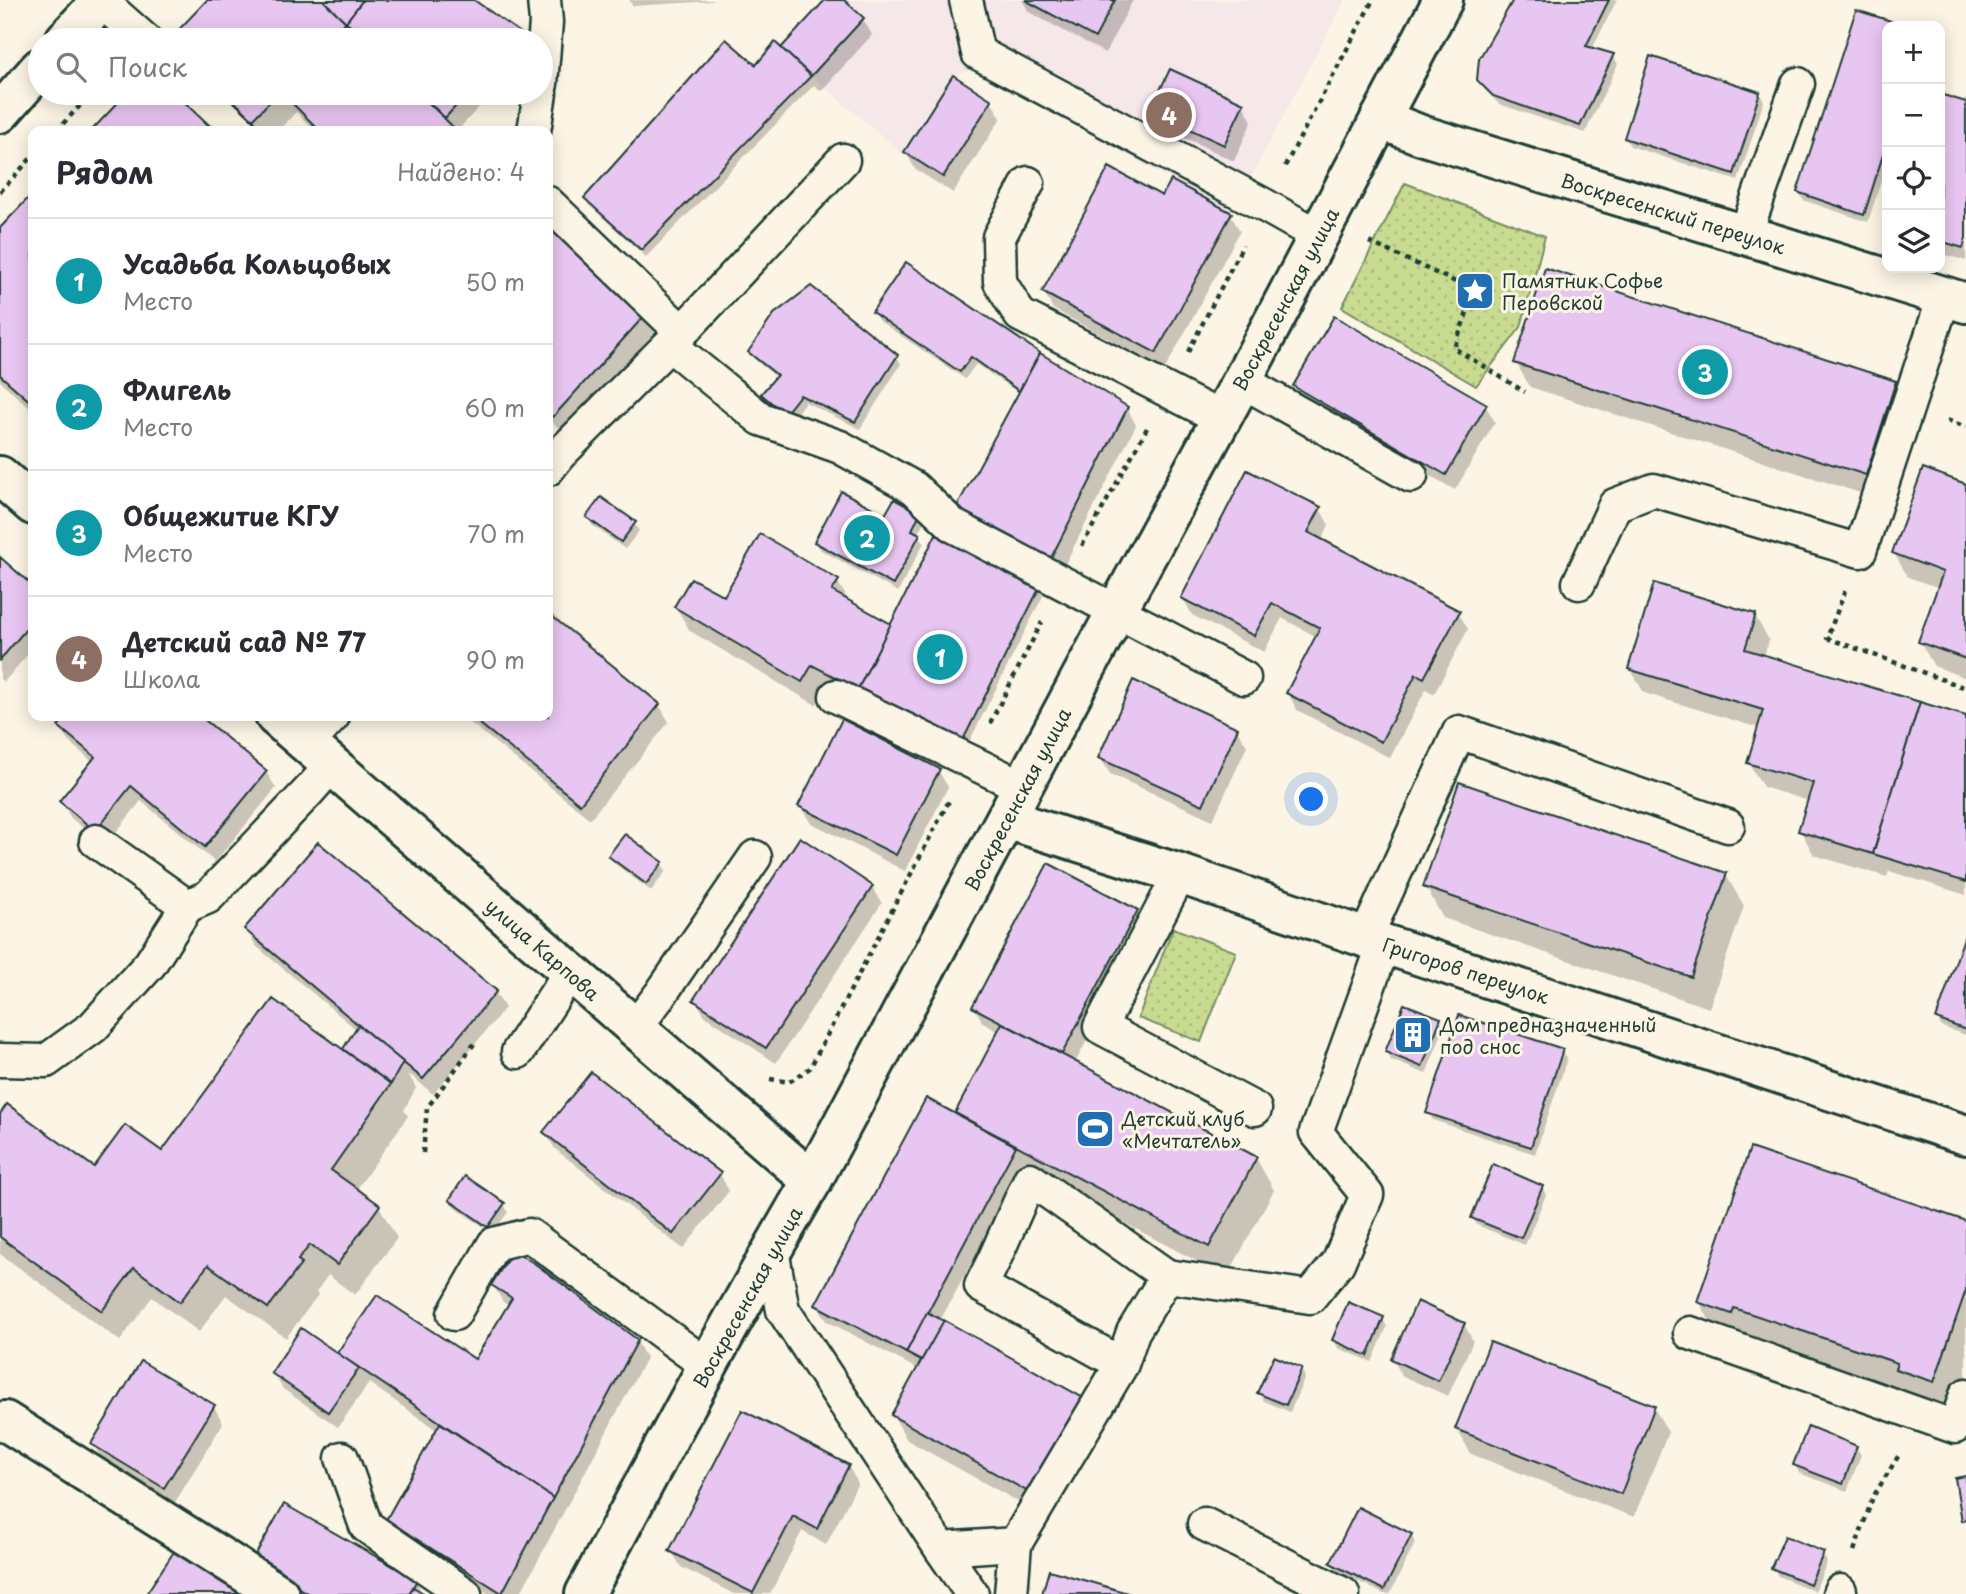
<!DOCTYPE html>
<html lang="ru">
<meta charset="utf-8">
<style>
body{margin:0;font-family:"Playpen Sans",sans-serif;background:#f2f2f3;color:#2b2b33}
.controls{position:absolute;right:21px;top:21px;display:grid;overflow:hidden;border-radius:14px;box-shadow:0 4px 18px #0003}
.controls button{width:63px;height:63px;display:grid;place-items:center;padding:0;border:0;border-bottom:2px solid #e1e1e2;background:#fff;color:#2b2b33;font:35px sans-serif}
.you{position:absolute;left:1312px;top:800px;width:24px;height:24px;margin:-18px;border:5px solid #fff;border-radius:50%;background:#1a73e8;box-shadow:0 0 0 10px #1a73e833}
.badge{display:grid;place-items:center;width:46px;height:46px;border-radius:50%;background:#111827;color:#fff;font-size:23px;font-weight:700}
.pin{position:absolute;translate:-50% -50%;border:4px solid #fff;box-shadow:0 2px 7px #0006}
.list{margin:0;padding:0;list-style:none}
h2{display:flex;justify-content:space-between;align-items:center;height:91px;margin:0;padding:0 28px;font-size:30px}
h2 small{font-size:23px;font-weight:400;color:#7c7c81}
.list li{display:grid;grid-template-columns:46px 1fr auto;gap:21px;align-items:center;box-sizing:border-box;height:126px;padding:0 28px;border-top:2px solid #e1e1e2}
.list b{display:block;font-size:26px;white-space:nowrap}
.list p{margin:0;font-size:23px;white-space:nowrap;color:#7c7c81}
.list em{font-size:23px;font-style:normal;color:#7c7c81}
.icon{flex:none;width:38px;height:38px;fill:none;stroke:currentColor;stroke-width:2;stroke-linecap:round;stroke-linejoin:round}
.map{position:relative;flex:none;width:1966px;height:1594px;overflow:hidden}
.search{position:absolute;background:#fff;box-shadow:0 4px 18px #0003;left:28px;top:28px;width:525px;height:77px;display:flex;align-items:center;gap:18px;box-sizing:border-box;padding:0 24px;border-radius:38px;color:#7c7c81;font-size:26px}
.panel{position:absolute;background:#fff;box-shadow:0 4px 18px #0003;left:28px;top:126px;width:525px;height:595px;border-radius:14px}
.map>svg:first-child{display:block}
.built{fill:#f6e7e9}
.grass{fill:url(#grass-dots);stroke:#748c62;stroke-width:2}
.shadow{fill:#0003}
.building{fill:#e8c6f2;stroke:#1f3d34;stroke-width:2}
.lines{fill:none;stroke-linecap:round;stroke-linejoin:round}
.service-casing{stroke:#1f3d34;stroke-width:37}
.minor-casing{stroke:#1f3d34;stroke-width:44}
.secondary-casing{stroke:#1f3d34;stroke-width:44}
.path{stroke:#1f3d34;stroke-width:4.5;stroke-dasharray:5 5;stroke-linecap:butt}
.service{stroke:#fcf5e5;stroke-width:32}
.minor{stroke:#fcf5e5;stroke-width:38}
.secondary{stroke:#fcf5e5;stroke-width:38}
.labels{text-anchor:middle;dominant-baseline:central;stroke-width:6;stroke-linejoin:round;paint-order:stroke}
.street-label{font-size:19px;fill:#1f3d34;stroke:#fcf5e5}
.poi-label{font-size:19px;fill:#1f3d34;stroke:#fcf5e5;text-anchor:start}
</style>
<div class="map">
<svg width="1966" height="1594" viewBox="0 0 1966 1594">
<defs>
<pattern id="grass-dots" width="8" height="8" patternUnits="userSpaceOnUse" patternTransform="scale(1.75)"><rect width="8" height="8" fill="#c8db90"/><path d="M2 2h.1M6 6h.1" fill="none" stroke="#abbd7d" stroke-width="1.8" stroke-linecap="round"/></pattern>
</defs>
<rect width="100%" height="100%" fill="#fcf5e5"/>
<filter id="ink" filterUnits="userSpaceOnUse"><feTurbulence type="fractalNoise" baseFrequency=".0143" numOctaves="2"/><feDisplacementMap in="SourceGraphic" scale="14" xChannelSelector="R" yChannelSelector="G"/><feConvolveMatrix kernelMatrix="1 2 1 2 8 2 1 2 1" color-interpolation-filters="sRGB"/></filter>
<g filter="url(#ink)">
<polygon class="built" points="844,0 1345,0 1232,213 973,70 953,75 904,155 811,76 864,18"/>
<g class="grass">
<polygon points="1405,183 1545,236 1521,327 1476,386 1342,307"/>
<polygon points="1173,928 1236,952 1201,1042 1138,1018"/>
</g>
<g class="shadow">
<polygon points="209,0 471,0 520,35 523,40 171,40"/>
<polygon points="629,0 713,0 713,1 633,6"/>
<polygon points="827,0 842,0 863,19 872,35 821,91 814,85 646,257 590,206 586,198 781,50"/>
<polygon points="1022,0 1133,0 1105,53 1029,12"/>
<polygon points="1515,0 1617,0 1592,49 1613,56 1618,64 1585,133 1499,104 1483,88 1478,80"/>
<polygon points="1857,12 1901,26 1887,26 1887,162 1868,222 1803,200 1799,192"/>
<polygon points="130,93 179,93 221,131 93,131"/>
<polygon points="213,93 492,93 457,131 315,131 296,112 278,131 254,131"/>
<polygon points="1759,93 1764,101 1738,181 1630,146 1626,138"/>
<polygon points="1944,98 1966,104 1966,261 1940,253 1940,111"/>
<polygon points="991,101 1001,118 953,193 915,169 906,152"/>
<polygon points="1243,105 1252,121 1234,161 1162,127 1152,110"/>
<polygon points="33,195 33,411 0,381 0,230"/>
<polygon points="1162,198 1230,214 1240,231 1165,369 1053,309 1044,292"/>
<polygon points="548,226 645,315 655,332 563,432 548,418"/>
<polygon points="874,312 1039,355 1127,408 1136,425 1060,574 967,527 1020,394 976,364 965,379 878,320"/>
<polygon points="750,352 897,356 901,364 860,429 805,402 790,421 768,402 763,395 777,378 755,360"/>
<polygon points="1516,363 1895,383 1909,407 1879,499 1530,387"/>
<polygon points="1295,386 1485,405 1495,422 1455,490 1304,403"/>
<polygon points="1966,486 1966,678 1934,666 1920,642 1939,588 1908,577 1894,553"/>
<polygon points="1320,509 1329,525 1321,541 1458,612 1468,629 1434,694 1426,689 1390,758 1297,710 1288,693 1317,637 1282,618 1264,652 1192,615 1183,598"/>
<polygon points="919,514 924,522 917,534 924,543 898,592 821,550 816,542 886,518"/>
<polygon points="588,517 634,523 639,531 625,549 592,525"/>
<polygon points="0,559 33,588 33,648 4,682 0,679"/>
<polygon points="837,581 851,604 890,625 1039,588 1043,596 966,748 826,688 816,705 690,631 676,607"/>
<polygon points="548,615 659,705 669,722 590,819 462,716 548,716"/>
<polygon points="1755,616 1769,640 1764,656 1966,718 1966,895 1889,871 1887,877 1814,855 1800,830 1809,801 1763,787 1749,763 1759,728 1644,693 1630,668"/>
<polygon points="69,716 197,716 266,772 276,788 215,862 141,801 105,846 71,818 61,801 93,762 70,743 60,727"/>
<polygon points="1237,730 1247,746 1213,820 1110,774 1100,757"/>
<polygon points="938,770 948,787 905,871 810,822 800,806"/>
<polygon points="610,856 661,863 666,871 651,891 615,864"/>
<polygon points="1726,875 1744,906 1709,1008 1443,918 1425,886"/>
<polygon points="872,887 882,903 776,1063 705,1016 695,1000"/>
<polygon points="1137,911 1147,928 1075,1063 1256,1158 1274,1190 1227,1277 1022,1169 940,1321 1046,1517 907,1440 893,1415 919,1370 827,1321 817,1305 959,1117 957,1113 999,1032 983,1023 974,1007"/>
<polygon points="246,929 495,992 505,1008 433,1094 408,1073 416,1088 404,1110 408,1116 356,1190 379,1206 397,1238 355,1295 328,1275 316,1292 318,1295 286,1338 226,1295 199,1332 152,1297 120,1341 0,1254 0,1117 95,1169 162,1153 349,1056 346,1049 357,1030 256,946"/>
<polygon points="1966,938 1966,1035 1942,1027 1937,1019"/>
<polygon points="1440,1020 1444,1028 1426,1074 1391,1060 1387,1052"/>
<polygon points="1562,1051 1567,1059 1535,1154 1433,1120 1428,1112"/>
<polygon points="545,1132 720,1174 729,1191 683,1249 555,1149"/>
<polygon points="1542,1187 1546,1195 1525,1245 1477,1225 1473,1218"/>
<polygon points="451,1200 504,1204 508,1212 493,1233 455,1208"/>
<polygon points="1966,1223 1966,1399 1958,1423 1723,1343 1699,1302"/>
<polygon points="493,1285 637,1342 646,1358 520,1594 489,1594 398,1537 388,1520 438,1431 369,1383 338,1427 283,1389 273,1373 338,1355 475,1362 509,1306 503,1302"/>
<polygon points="1383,1319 1387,1327 1372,1362 1338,1348 1334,1340"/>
<polygon points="1464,1324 1473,1341 1448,1396 1402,1376 1393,1359"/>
<polygon points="1301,1369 1305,1377 1290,1412 1264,1401 1259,1393"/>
<polygon points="214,1407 223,1423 174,1504 102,1460 93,1444"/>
<polygon points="1654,1408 1668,1432 1634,1517 1471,1454 1457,1429"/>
<polygon points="1856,1447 1861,1455 1847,1491 1799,1473 1795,1465"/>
<polygon points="848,1466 858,1483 826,1545 802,1531 770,1594 734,1594 681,1567 671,1550"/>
<polygon points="1411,1535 1415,1543 1390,1594 1384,1594 1337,1571 1332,1563"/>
<polygon points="1823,1554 1827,1562 1815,1591 1778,1576 1773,1568"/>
<polygon points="264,1578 416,1581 423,1594 292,1594"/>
</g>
<g class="building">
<polygon points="207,0 323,0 346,22 328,40 169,40"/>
<polygon points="323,0 363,0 346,22"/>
<polygon points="363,0 474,0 522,34 516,40 365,40 346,22"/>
<polygon points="825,0 844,0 864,18 811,76 781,48"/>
<polygon points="1025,0 1115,0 1095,38"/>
<polygon points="1513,0 1609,0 1586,46 1614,54 1580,126 1493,96 1477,80 1479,59"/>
<polygon points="1856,10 1907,26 1887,26 1887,142 1864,215 1797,192"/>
<polygon points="346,22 365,40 328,40"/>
<polygon points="726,39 756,65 775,42 811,76 641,250 584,198"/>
<polygon points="1650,56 1760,92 1734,174 1624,138"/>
<polygon points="1170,69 1244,103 1224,145 1150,111"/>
<polygon points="953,75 992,100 943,177 904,152"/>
<polygon points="127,93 181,93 223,131 91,131"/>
<polygon points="223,93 278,93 252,120"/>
<polygon points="282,93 419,93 457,131 320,131"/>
<polygon points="419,93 468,93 445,118"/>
<polygon points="1943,95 1966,102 1966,238 1963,248 1940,241 1940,105"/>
<polygon points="1109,167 1162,196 1171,180 1232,213 1156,353 1042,292"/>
<polygon points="33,193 33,404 0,375 0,228"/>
<polygon points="548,224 646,314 553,417 548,412"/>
<polygon points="906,262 1040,353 1019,391 971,357 960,372 872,312"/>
<polygon points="1545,268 1896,381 1866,475 1514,363"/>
<polygon points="811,286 898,355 855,422 800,395 785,414 761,394 777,375 748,352 774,314"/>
<polygon points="1334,316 1487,404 1446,475 1293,386"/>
<polygon points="1040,353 1128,407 1051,558 955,510"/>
<polygon points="1923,468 1966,484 1966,659 1918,642 1943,572 1892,553"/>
<polygon points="1247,470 1321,507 1308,532 1460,611 1424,678 1416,674 1381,742 1286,693 1320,628 1272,603 1254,636 1181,598"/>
<polygon points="841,491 885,515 894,499 920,513 912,530 920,534 893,585 814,542"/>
<polygon points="601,497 636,522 621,542 586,517"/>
<polygon points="760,534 839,580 832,591 891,624 858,689 812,665 802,682 674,607 691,578 724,596"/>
<polygon points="936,534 1040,587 962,742 858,689"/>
<polygon points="0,557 33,586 33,621 0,660"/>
<polygon points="1654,583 1756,614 1745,649 1920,702 1873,854 1798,831 1813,783 1747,763 1763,710 1628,669"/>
<polygon points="548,613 660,704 580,804 470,716 548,716"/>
<polygon points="1133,680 1238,728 1203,805 1098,758"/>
<polygon points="1920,702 1966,716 1966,882 1873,854"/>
<polygon points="67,716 200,716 267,771 205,847 131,786 95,831 59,801 95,757 58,726"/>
<polygon points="842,719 940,769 896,855 798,806"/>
<polygon points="1459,782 1727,873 1691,977 1423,887"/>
<polygon points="625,834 663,862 646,884 608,856"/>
<polygon points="800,837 873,886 766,1048 693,1000"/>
<polygon points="318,842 497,991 423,1079 244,929"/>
<polygon points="1048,863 1138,910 1062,1054 972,1007"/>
<polygon points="1966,932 1966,1030 1936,1019"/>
<polygon points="273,999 391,1084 331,1170 380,1205 337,1265 310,1245 298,1260 302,1263 268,1308 208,1265 180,1302 134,1268 102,1311 0,1237 0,1114 7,1104 94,1167 125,1125 162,1151"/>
<polygon points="1404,1004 1441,1018 1422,1067 1385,1052"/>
<polygon points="1459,1015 1563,1049 1531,1147 1426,1113"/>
<polygon points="1002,1023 1257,1157 1209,1247 955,1113"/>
<polygon points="358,1025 403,1062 391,1084 343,1049"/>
<polygon points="591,1072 721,1173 673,1234 543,1132"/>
<polygon points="926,1098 1016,1146 906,1353 815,1305"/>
<polygon points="1750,1148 1966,1221 1966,1290 1934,1382 1895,1369 1897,1363 1734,1308 1732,1314 1697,1302"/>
<polygon points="1493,1164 1543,1186 1521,1238 1471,1218"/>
<polygon points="465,1176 505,1203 488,1227 449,1200"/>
<polygon points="513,1251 534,1263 638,1340 553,1498 337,1353 377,1295 475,1359 512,1298 491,1285"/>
<polygon points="1417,1301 1465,1323 1438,1381 1391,1359"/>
<polygon points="1348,1302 1384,1317 1368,1356 1332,1340"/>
<polygon points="927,1312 944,1321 921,1361 906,1353"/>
<polygon points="944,1320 1085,1399 1032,1494 891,1415"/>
<polygon points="301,1328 359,1368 328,1412 271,1373"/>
<polygon points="1490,1342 1655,1406 1621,1494 1455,1429"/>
<polygon points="1274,1356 1302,1368 1286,1405 1257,1393"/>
<polygon points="141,1361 215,1405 164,1488 91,1444"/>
<polygon points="742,1410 849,1465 817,1529 793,1516 753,1593 669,1551"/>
<polygon points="440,1423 553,1498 502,1593 386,1520"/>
<polygon points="1808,1426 1857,1446 1843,1484 1793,1465"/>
<polygon points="1966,1476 1966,1520 1962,1521 1955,1478"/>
<polygon points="284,1504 417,1580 409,1594 309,1594 252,1561"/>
<polygon points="1358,1507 1412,1534 1384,1590 1330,1563"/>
<polygon points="1785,1536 1824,1552 1810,1584 1771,1568"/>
<polygon points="177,1547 251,1594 146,1594"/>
<polygon points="1049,1570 1131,1594 1042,1594"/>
<polygon points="413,1587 425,1594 409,1594"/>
</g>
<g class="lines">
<g class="service-casing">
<g id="service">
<polyline points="966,0 978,53 1264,205 1319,236"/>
<polyline points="101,1 145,40"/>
<polyline points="541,84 546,22 544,0"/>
<polyline points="200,93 240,131"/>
<polyline points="534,131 540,93"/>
<polyline points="1028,183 999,237 1000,282 1020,315 1221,418"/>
<polyline points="548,203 682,332 559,455 548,469"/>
<polyline points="1745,235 1798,84"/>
<polyline points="682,332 843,160"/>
<polyline points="670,345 761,419 840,447 914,488 954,526 1244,678"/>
<polyline points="1242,381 1411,476"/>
<polyline points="1579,583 1615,505 1654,490 1860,551 1944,297"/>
<polyline points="836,696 1023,787"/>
<polyline points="307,744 333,716"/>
<polyline points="96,841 187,906 208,897 308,792 331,766"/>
<polyline points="1180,874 1100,1027 1255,1109"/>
<polyline points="1366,937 1459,732 1728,826"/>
<polyline points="635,1028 660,995 755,857"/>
<polyline points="518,1052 570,972"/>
<polyline points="0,1060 46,1061 93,1027 150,964 187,906"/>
<polyline points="772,1250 783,1310 941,1549 1015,1544 1122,1364 1133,1332 1167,1276 1030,1179 994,1260 981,1286 1122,1364"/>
<polyline points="1167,1276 1310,1297 1338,1263 1367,1195 1316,1132 1384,944"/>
<polyline points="454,1314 494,1244 529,1235 708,1366"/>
<polyline points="1690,1333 1955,1427 1966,1395"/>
<polyline points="342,1458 366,1526 465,1594"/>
<polyline points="1204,1524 1343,1594"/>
<polyline points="941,1549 972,1594"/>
<polyline points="1011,1594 1015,1544"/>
<polyline points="1839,1594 1840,1591"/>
</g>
</g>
<g class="minor-casing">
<g id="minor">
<polyline points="1380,119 1421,135 1966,303"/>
<polyline points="0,476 33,505"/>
<polyline points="275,716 812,1181"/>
<polyline points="1006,819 1180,874 1384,944 1966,1135"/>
<polyline points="5,1421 279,1594"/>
<path d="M585,1594C659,1456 732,1317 812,1181L1116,612L1242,381L1443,0"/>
</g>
</g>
<g class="secondary-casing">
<g id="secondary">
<polyline points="65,40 102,0"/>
<polyline points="0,113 40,68"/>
</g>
</g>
<g class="path">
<polyline points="56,131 92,93"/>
<polyline points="1285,166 1373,0"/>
<polyline points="0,192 33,156"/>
<polyline points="1369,242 1475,291 1454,348 1525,392"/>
<polyline points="1188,352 1243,245"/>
<polyline points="1947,420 1966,427"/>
<polyline points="1082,546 1147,428"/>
<polyline points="1845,591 1827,638 1966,688"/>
<polyline points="990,723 1042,622"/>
<polyline points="770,1079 789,1082 810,1068 950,799"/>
<polyline points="423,1153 427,1108 474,1044"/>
<polyline points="1854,1551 1873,1497 1899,1455"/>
</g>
<use href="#service" class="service"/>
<use href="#minor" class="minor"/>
<use href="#secondary" class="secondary"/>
</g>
</g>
<defs>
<g id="sight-square" transform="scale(2.0125)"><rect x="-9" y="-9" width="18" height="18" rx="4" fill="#1f6fb2" stroke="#fcf5e5"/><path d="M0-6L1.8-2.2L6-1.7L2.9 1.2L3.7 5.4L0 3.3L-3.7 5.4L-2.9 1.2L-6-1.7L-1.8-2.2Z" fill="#fff"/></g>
<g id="building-square" transform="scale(2.0125)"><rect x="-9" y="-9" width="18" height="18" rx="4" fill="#1f6fb2" stroke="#fcf5e5"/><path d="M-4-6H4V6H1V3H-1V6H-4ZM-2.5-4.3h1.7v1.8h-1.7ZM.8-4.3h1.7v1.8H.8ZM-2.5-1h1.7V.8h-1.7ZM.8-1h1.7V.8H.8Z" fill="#fff"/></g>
<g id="stadium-square" transform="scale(2.0125)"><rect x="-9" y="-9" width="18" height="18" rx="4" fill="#1f6fb2" stroke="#fcf5e5"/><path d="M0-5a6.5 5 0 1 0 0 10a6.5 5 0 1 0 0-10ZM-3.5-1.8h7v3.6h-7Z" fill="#fff"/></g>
</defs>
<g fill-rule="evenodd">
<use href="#sight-square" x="1475" y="291"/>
<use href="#building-square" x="1413" y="1035"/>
<use href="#stadium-square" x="1095" y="1129"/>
</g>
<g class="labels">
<g class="street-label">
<text transform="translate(1673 213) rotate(17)">Воскресенский переулок</text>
<text transform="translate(1285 299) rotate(-62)">Воскресенская улица</text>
<text transform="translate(1017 799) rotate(-62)">Воскресенская улица</text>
<text transform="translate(543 949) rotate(41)">улица Карпова</text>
<text transform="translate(1466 970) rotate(18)">Григоров переулок</text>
<text transform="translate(747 1297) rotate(-61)">Воскресенская улица</text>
</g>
<g class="poi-label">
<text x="1502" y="280">Памятник Софье<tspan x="1502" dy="22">Перовской</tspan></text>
<text x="1440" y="1024">Дом предназначенный<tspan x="1440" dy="22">под снос</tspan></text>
<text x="1122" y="1118">Детский клуб<tspan x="1122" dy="22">«Мечтатель»</tspan></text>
</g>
</g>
</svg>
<div class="controls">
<button>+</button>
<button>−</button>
<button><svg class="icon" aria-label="locate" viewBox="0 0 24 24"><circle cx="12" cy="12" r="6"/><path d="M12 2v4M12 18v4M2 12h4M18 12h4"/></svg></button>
<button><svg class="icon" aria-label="layers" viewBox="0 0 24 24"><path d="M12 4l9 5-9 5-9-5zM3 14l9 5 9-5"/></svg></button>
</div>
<div class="you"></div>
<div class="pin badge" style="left:940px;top:657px;background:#0f9aa8">1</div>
<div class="pin badge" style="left:867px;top:538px;background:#0f9aa8">2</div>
<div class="pin badge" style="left:1705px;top:372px;background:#0f9aa8">3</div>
<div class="pin badge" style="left:1169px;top:115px;background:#8d6e63">4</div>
<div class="search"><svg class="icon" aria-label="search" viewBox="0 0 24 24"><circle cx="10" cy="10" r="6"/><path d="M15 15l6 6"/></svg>Поиск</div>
<section class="panel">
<h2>Рядом<small>Найдено: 4</small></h2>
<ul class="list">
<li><span class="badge" style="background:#0f9aa8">1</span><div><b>Усадьба Кольцовых</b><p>Место</p></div><em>50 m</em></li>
<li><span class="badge" style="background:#0f9aa8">2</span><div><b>Флигель</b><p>Место</p></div><em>60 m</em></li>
<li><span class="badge" style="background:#0f9aa8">3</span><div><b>Общежитие КГУ</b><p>Место</p></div><em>70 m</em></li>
<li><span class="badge" style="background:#8d6e63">4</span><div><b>Детский сад № 77</b><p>Школа</p></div><em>90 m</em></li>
</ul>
</section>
</div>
